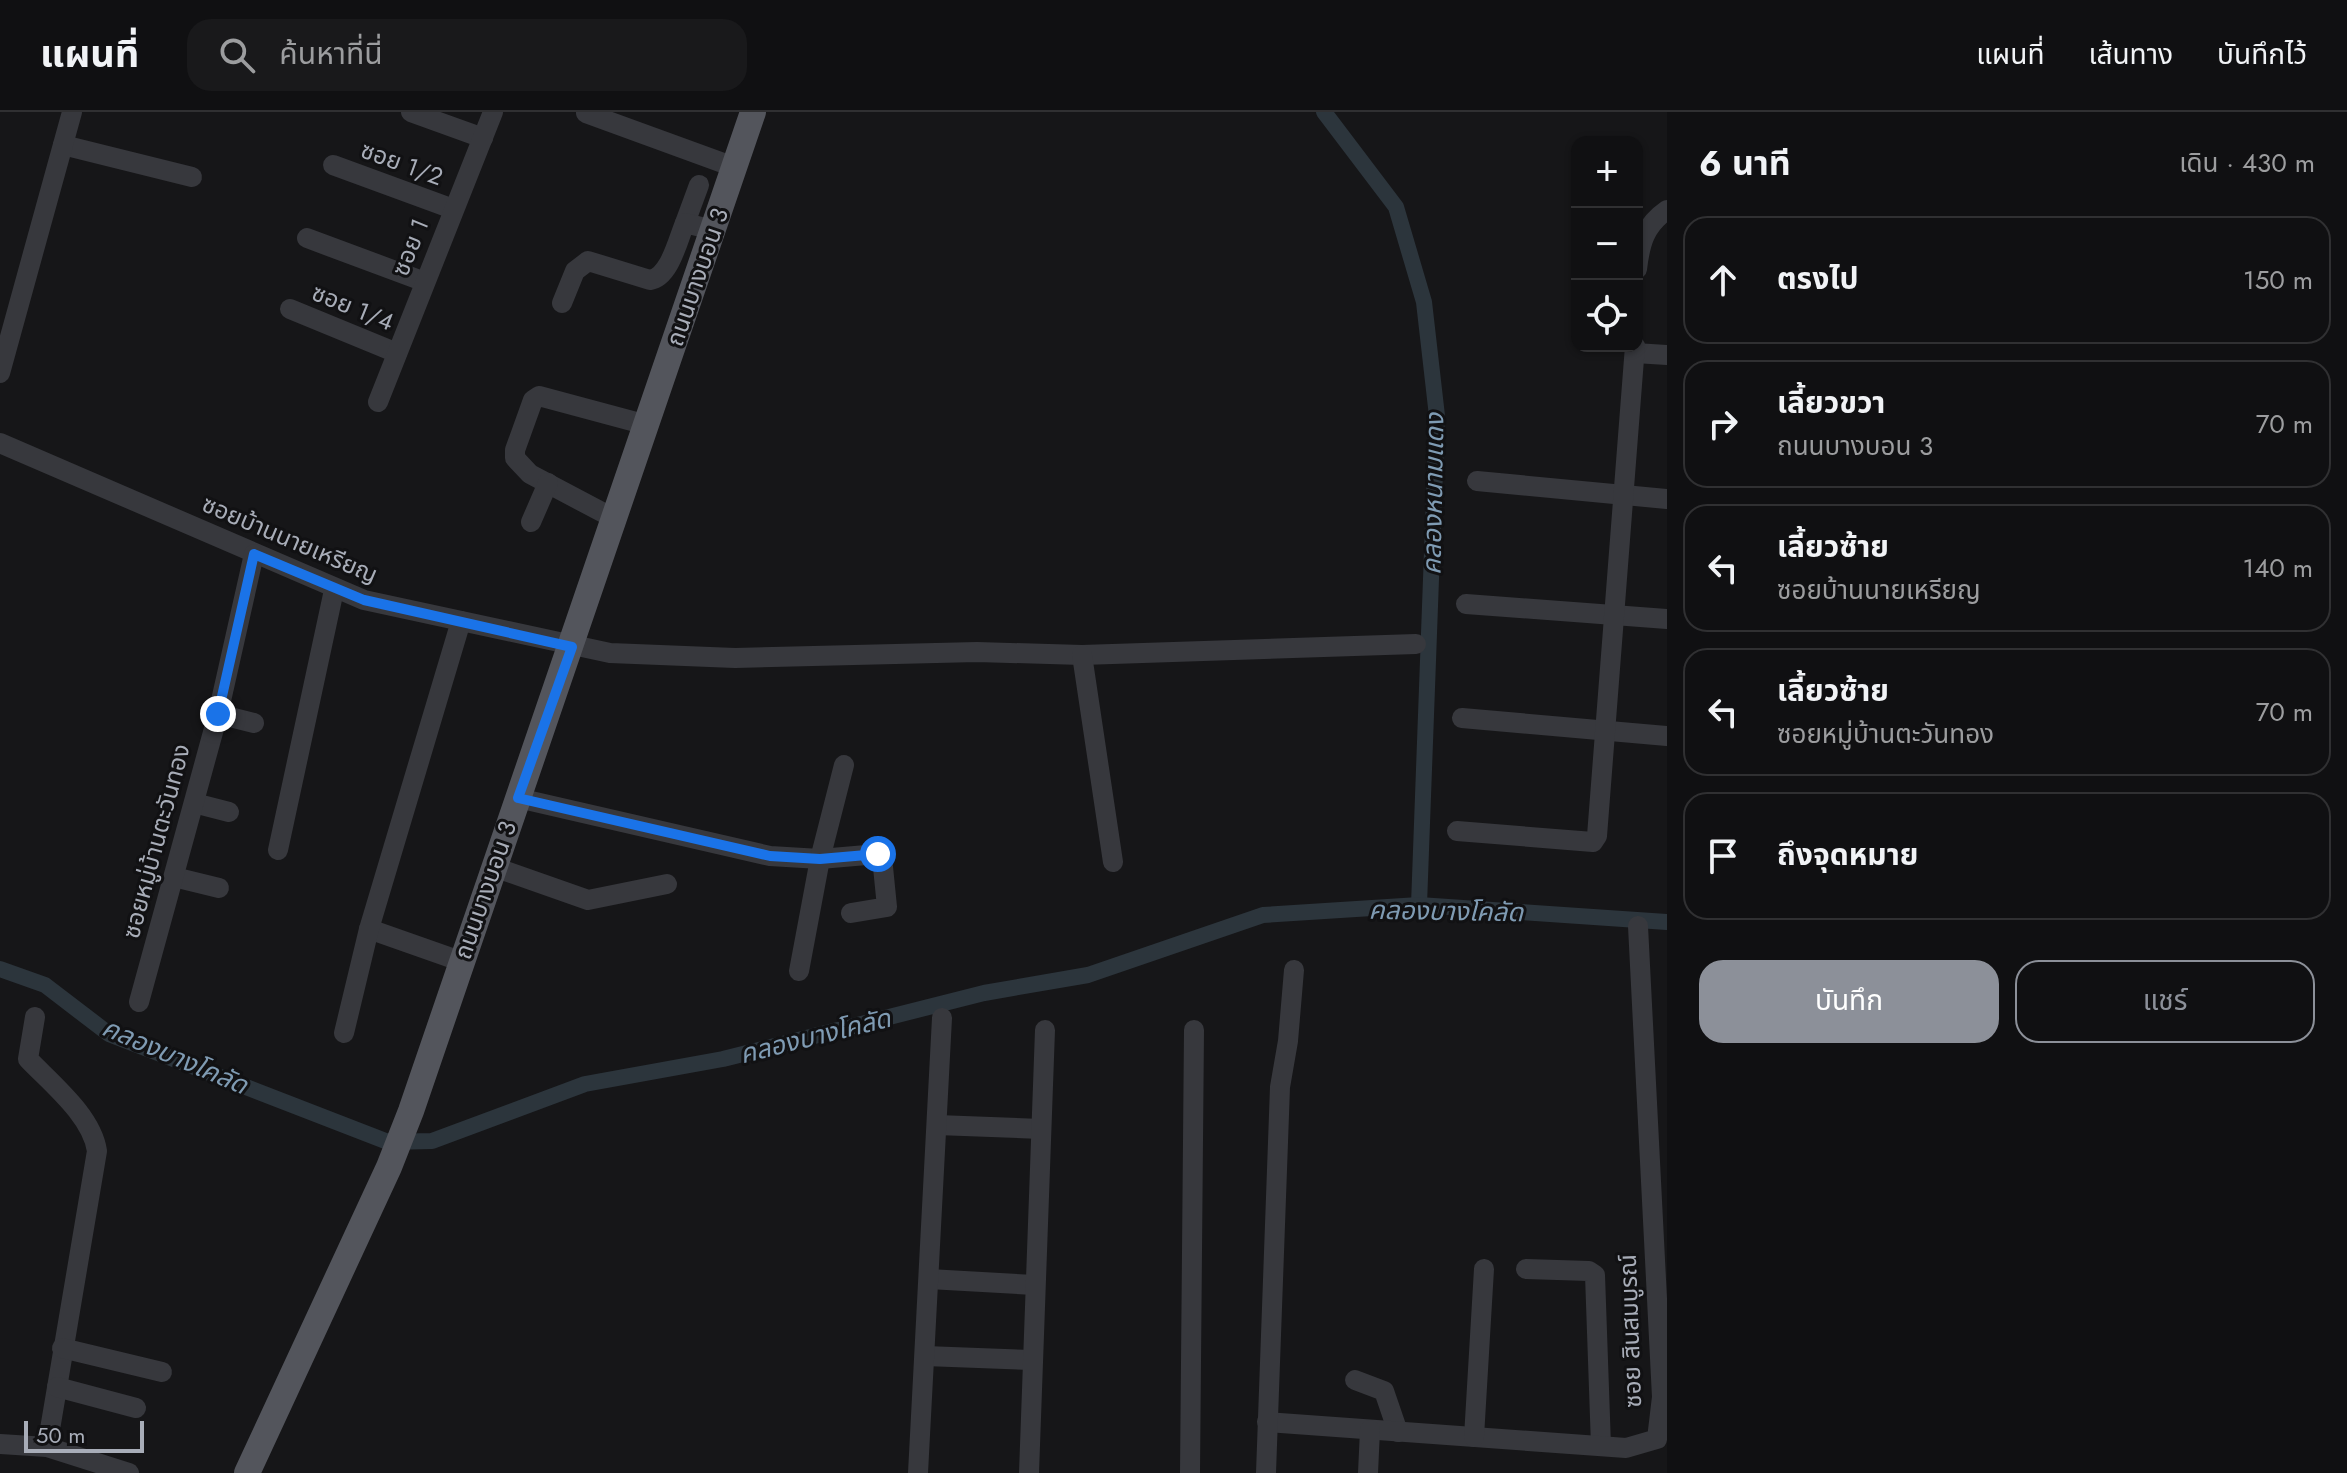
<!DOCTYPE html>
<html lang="th">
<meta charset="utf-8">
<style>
body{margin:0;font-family:Jost,"Noto Sans Thai",sans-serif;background:#19191b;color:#f1f3f6}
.controls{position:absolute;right:24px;top:24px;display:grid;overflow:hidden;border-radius:16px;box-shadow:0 2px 6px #0004}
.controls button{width:72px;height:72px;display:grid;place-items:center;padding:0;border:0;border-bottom:2px solid #303032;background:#101012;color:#f1f3f6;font:40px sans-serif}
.scale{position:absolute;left:24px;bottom:20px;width:120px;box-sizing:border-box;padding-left:8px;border:4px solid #a8adb8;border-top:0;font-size:22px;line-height:28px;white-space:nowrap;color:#a8adb8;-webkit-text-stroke:6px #111113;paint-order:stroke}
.stop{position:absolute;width:24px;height:24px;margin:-18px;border:6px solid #1a73e8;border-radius:50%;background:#fff}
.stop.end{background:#1a73e8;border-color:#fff;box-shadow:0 2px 8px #0008}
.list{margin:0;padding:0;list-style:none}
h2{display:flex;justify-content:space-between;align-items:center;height:104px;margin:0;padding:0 32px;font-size:34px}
h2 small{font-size:26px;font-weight:400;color:#9c9d9f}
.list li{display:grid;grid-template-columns:52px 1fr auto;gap:24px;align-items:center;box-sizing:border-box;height:128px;margin:0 16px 16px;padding:0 16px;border:2px solid #303032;border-radius:24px}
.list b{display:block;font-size:30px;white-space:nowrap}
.list p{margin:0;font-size:26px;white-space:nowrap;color:#9c9d9f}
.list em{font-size:26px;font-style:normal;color:#9c9d9f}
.actions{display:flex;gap:16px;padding:24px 32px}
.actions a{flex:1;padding:18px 0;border:2px solid #8c9099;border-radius:24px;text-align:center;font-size:28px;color:#8c9099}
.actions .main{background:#8c9099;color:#fff}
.icon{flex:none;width:44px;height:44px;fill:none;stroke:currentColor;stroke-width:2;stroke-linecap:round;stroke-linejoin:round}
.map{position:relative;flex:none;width:1667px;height:1361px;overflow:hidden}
header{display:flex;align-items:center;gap:48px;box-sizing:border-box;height:112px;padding:0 40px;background:#101012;border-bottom:2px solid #303032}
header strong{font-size:38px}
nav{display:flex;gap:44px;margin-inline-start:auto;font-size:28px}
.search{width:560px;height:72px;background:#19191b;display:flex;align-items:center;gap:20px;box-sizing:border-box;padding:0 28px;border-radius:24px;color:#9c9d9f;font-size:30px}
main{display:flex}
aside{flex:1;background:#101012}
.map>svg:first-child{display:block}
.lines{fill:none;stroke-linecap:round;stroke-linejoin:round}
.canal{stroke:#2c353c;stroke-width:16}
.minor{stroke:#37383d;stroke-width:20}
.major{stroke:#53555c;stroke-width:26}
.route{stroke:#1a73e8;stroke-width:10}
.labels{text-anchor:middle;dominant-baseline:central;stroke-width:6;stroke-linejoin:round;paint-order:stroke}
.street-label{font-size:24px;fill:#a8adb8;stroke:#111113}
.water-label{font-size:26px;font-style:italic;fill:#7f9bb3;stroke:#111113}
</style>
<header>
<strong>แผนที่</strong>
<div class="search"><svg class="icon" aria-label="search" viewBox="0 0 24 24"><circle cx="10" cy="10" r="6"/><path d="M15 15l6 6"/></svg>ค้นหาที่นี่</div>
<nav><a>แผนที่</a><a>เส้นทาง</a><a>บันทึกไว้</a></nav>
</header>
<main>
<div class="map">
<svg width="1667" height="1361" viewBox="0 0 1667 1361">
<rect width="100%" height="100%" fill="#161618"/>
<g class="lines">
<g class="canal">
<polyline points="1324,0 1396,95 1424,190 1437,304 1419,793"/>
<polyline points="0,857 45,873 109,922 388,1030 432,1029 585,972 723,947 984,881 1088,863 1263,803 1419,793 1667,810"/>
</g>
<g class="minor">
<polyline points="411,0 483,26"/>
<polyline points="586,1 734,55"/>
<polyline points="63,33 192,65"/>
<polyline points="333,53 453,97"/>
<polyline points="685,111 699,73"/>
<polyline points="307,126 425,170"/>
<path d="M1637,157C1640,131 1645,113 1667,98"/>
<path d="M562,191L575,159L588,149L650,168C670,165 678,127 685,111L713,118"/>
<polyline points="290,197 397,241"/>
<polyline points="1635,241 1667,243"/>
<polyline points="0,261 72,0"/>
<polyline points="378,290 493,0"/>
<polyline points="0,331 364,488 610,541 735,546 977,540 1082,543 1416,532"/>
<polyline points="1477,369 1667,387"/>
<polyline points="615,407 530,362 515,346 515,338 533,288 539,284 647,313"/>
<polyline points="531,410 548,371"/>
<polyline points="1466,492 1667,507"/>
<polyline points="1082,543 1113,750"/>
<polyline points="218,602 254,611"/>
<polyline points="1462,606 1667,624"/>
<polyline points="518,686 770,744 820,747 878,742 883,755 887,795 851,801"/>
<polyline points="194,691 229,700"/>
<polyline points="1457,719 1593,730 1597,724 1635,234"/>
<polyline points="278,738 334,478"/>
<polyline points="494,755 588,788 667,772"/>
<polyline points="174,765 219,776"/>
<polyline points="369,817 460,849"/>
<polyline points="799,859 820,747 844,653"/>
<polyline points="139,890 218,602 254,442"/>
<path d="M35,905L28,947C52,972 92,1004 97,1039L47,1335"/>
<polyline points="344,921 369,817 461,509"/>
<polyline points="937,1013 1041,1017"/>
<polyline points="1526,1157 1589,1159 1595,1163 1601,1334"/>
<polyline points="929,1167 1034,1173"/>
<polyline points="62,1236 162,1260"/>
<polyline points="925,1244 1032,1248"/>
<polyline points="1355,1268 1384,1279 1398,1320"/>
<polyline points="57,1275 136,1296"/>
<polyline points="1267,1310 1626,1336 1657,1327 1662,1285 1638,814"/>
<polyline points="1474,1325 1484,1157"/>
<polyline points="0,1332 47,1335 129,1361"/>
<polyline points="918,1361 942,906"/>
<polyline points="1029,1361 1045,918"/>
<polyline points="1190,1361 1194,918"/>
<polyline points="1266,1361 1280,975 1288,929 1294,858"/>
<polyline points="1368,1361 1370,1318"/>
</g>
<polyline class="major" points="247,1361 389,1055 411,999 753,0"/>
</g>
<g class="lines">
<polyline class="route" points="218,602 254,442 364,488 572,535 518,686 770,744 820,747 878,742"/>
</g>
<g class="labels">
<g class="street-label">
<text transform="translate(402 51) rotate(20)">ซอย 1/2</text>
<text transform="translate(410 135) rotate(-68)">ซอย 1</text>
<text transform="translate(697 165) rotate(-71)">ถนนบางบอน 3</text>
<text transform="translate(353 195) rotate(22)">ซอย 1/4</text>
<text transform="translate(290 427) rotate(23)">ซอยบ้านนายเหรียญ</text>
<text transform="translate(156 729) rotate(-75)">ซอยหมู่บ้านตะวันทอง</text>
<text transform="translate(485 778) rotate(-71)">ถนนบางบอน 3</text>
<text transform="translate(1630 1219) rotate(-92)">ซอย สินสมบูรณ์</text>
</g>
<g class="water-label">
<text transform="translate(1433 382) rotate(-89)">คลองหนามแดง</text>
<text transform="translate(1446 799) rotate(1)">คลองบางโคลัด</text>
<text transform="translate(815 924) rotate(-14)">คลองบางโคลัด</text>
<text transform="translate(175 944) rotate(23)">คลองบางโคลัด</text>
</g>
</g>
</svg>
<div class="controls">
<button>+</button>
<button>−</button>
<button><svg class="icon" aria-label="locate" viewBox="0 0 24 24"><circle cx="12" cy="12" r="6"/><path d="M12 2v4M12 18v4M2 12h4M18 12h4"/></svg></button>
</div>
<div class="scale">50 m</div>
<div class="stop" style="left:878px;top:742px"></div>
<div class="stop end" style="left:218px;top:602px"></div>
</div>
<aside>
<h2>6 นาที<small>เดิน · 430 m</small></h2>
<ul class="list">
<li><svg class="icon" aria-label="ahead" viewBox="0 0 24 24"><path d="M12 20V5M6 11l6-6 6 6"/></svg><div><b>ตรงไป</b></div><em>150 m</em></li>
<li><svg class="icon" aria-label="right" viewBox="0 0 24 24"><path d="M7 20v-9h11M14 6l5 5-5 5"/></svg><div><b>เลี้ยวขวา</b><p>ถนนบางบอน 3</p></div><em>70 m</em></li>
<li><svg class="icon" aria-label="left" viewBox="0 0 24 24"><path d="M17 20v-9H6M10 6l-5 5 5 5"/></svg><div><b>เลี้ยวซ้าย</b><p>ซอยบ้านนายเหรียญ</p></div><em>140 m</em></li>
<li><svg class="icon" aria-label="left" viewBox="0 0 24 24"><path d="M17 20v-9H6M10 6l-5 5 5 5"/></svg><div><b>เลี้ยวซ้าย</b><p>ซอยหมู่บ้านตะวันทอง</p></div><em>70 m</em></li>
<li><svg class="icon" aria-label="arrive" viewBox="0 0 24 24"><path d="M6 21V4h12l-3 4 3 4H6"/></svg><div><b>ถึงจุดหมาย</b></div></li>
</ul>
<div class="actions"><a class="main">บันทึก</a><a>แชร์</a></div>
</aside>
</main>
